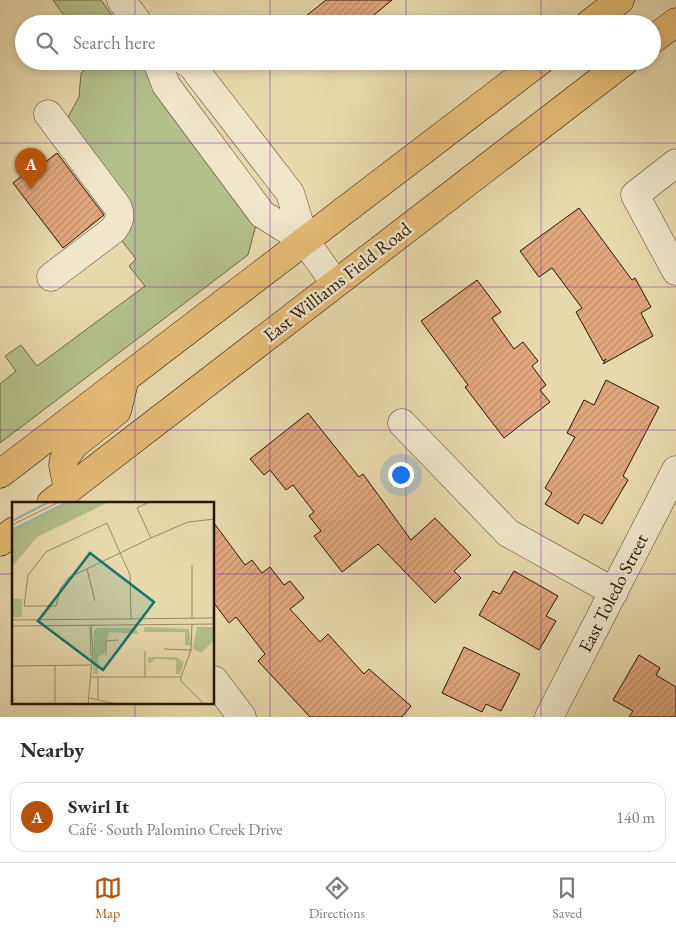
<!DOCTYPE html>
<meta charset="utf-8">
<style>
body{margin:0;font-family:"EB Garamond",serif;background:#f2f2f3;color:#2b2b33}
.you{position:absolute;left:400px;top:474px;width:18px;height:18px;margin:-12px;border:4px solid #fff;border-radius:50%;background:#1a73e8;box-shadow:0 0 0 8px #1a73e833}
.badge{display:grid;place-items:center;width:32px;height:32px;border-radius:50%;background:#b45309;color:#fff;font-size:16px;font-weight:700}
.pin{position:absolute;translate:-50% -41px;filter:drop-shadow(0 1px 2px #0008)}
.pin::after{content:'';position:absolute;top:26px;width:18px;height:15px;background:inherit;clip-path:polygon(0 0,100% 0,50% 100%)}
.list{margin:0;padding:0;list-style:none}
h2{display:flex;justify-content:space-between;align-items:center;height:65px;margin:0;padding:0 20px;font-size:21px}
h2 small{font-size:16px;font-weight:400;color:#7c7c81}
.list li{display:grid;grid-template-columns:32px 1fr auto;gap:15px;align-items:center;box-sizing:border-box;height:70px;margin:0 10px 10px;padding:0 10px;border:1px solid #e1e1e2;border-radius:15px}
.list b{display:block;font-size:19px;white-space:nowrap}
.list p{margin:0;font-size:16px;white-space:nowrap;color:#7c7c81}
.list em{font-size:16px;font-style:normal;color:#7c7c81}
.icon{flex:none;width:28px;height:28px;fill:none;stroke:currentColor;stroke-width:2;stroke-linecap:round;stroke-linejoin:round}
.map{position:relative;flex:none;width:676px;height:717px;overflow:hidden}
.search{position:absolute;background:#fff;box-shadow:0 2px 8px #0003;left:15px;right:15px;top:15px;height:55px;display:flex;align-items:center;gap:12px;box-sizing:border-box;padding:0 18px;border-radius:28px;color:#7c7c81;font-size:19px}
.sheet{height:145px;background:#fff}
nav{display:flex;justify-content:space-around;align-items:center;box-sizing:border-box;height:70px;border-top:1px solid #e1e1e2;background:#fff;font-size:14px;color:#7c7c81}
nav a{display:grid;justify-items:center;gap:2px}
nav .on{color:#b45309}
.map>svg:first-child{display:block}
.green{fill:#b3c08c;stroke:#6e6a48}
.building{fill:url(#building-hatch);stroke:#281405}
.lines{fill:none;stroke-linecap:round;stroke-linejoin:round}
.minor-casing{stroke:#58452f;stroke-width:29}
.major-casing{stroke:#281405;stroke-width:29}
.minor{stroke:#f0e6ca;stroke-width:28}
.major{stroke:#e4bc76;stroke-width:28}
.grid{fill:none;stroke:#7b2cbf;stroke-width:1;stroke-opacity:0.55}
.labels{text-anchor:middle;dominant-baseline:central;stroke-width:5;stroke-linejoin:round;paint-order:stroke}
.street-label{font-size:19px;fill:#281405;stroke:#f0e6ca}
.inset-river{fill:none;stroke:#99b9b2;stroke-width:2.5}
.inset-road{fill:none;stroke:#9b8a6a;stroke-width:1}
.view{fill:#0f766e;fill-opacity:0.15;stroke:#0f766e;stroke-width:2.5}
.inset-edge{fill:none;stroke:#281405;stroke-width:2.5}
</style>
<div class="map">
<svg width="676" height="717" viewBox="0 0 676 717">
<defs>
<pattern id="building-hatch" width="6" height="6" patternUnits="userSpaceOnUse" patternTransform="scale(1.25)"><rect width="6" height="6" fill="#e0a77c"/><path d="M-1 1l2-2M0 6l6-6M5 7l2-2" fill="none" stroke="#c08f6a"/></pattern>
</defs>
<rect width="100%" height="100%" fill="#e8d9ad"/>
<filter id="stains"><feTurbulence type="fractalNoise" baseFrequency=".004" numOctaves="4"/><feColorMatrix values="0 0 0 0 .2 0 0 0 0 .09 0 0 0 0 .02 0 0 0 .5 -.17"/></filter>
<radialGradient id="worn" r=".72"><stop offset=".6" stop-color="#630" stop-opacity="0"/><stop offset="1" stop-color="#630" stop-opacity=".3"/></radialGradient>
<g class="green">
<polygon points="53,0 101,0 118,24 70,24"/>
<polygon points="96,61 144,61 257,221 248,255 0,443 0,384 16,371 5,356 21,345 37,366 145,286 129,266 136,259 119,237 67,128 68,117 79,97 81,73"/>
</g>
<g class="building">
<polygon points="326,0 392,0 363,24 296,24"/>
<polygon points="57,153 104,215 63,248 13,183 37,164 39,167"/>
<polygon points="579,208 632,280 635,278 651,307 641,313 653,336 603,364 606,359 603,361 576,312 582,308 552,268 539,277 520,251"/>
<polygon points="477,280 501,312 492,318 514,349 523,342 538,361 532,366 546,385 540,390 550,402 504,438 465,387 468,385 421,321"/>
<polygon points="606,380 659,407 623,476 628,480 602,524 584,514 578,524 545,504 552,493 545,488 575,437 567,433 584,400 594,405"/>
<polygon points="308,413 359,477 363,474 411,540 435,518 471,555 454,571 461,578 435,603 378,544 342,572 314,536 321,531 309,516 314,512 293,485 286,490 270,470 264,475 250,459"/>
<polygon points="214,523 245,565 252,560 262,573 270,567 284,585 290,581 304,598 290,609 320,642 328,634 364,674 369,669 411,706 402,717 310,717 258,661 265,654 236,617 229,623 214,603"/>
<polygon points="514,571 558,596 546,616 556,621 539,650 479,615 493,591 500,594"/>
<polygon points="464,647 520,674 501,711 486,704 482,712 442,693"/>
<polygon points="639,655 660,668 656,675 676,687 676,717 629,717 633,711 613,700"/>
</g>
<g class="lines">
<g class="minor-casing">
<g id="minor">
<polyline points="121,0 139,24"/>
<polyline points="157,61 166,85 262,214 305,241"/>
<polyline points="185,61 192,66 290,193 305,241 335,283"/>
<path d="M48,114L117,206C122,216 119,222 113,230L51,277"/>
<polyline points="676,163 635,195 676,271"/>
<polyline points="402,423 508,533 614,592"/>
<polyline points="214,680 242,717"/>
<polyline points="549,717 676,470"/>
</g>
</g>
<g class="major-casing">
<g id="major">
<polyline points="589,24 620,0"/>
<polyline points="652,40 676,22"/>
<polyline points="0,474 540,61"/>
<polyline points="68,490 63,465 64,459 74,445 117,411 125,378"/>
<polyline points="51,503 625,61"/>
<polyline points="0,542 14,531"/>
</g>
</g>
<use href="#minor" class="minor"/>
<use href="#major" class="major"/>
</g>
<path class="grid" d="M135,0V24M270,0V24M406,0V24M541,0V24M135,61V503M270,61V717M406,61V717M541,61V717M0,143H676M0,287H676M0,430H676M0,574H14M214,574H676M135,703V717"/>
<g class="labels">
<g class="street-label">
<text transform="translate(337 282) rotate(-38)">East Williams Field Road</text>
<text transform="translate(613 593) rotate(-63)">East Toledo Street</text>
</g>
</g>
<g transform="translate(12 502)">
<rect width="202" height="202" fill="#e8d9ad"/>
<path d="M56,0H97L25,35L0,65V28ZM0,97H10V115H0ZM133,125L177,127L179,144L173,143V130H131ZM185,125H202V138L189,151L181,147ZM85,126H124L126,132L97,130L92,152L86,155V172L81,171L82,128ZM136,155H164L172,160L168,172H164V158L143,157L137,162Z" fill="#b3c08c"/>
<path class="inset-river" d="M0,19L37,0M0,28L56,0"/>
<path class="inset-road" d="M137,0L125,6L139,36M0,23L47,0M75,67L83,99M119,116L118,73L116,68L108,51L95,21L34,50L16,73L12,104H44L48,87L56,76L108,51L139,36L176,20L203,17M180,116V63M0,118L203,116M0,124L203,122M78,124L79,154M152,147L179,148M94,153V139L106,138M0,164L79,163M79,175H169V179L192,202M133,175V149M169,175L179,148L180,122M78,196L103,202M86,197V175M43,202V163M76,202L81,148L79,123"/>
<path class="view" d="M78,51L142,100L91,168L26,119Z"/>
<rect width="202" height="202" class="inset-edge"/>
</g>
<rect width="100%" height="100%" filter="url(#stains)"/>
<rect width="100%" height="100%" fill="url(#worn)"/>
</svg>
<div class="you"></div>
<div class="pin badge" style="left:31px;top:189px">A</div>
<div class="search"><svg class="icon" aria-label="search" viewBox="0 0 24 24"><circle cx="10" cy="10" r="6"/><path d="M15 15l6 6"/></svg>Search here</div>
</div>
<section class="sheet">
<h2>Nearby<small></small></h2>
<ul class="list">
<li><span class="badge">A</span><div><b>Swirl It</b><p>Café · South Palomino Creek Drive</p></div><em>140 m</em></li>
</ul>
</section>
<nav>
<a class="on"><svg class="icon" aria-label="map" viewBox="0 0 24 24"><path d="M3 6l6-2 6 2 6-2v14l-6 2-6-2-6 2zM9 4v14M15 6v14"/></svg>Map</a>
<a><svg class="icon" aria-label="directions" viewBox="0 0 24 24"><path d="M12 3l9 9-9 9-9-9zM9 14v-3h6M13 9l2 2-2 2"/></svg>Directions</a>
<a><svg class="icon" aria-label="saved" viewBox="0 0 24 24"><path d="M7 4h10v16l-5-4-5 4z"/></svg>Saved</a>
</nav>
